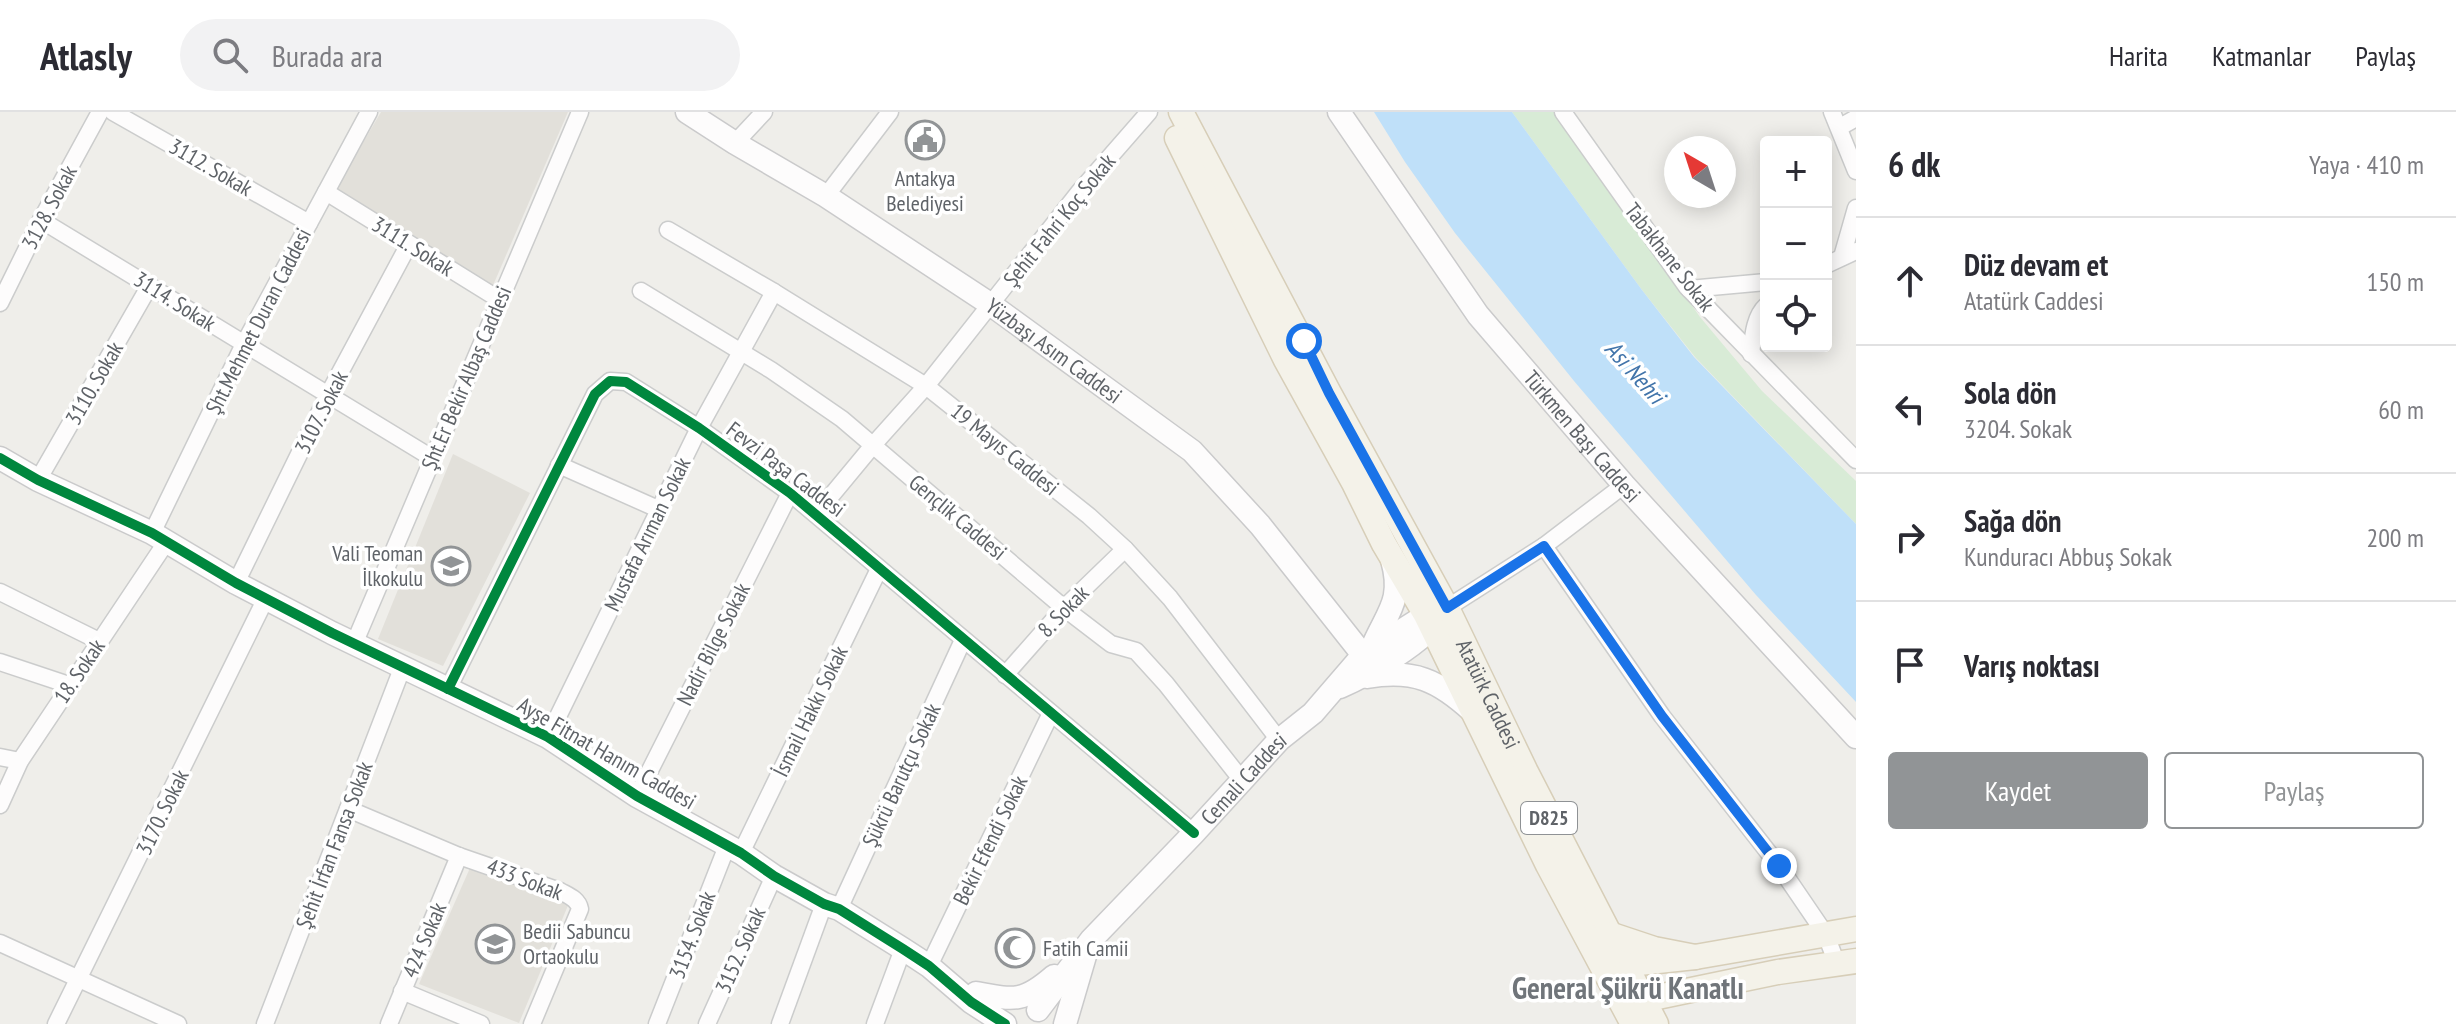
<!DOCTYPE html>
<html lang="tr">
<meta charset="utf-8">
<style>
body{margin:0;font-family:"PT Sans Narrow",sans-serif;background:#f2f2f3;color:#2b2b33}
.controls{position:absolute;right:24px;top:24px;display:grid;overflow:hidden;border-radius:8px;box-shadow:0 4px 20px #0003}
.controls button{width:72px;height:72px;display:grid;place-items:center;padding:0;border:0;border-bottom:2px solid #e1e1e2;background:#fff;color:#2b2b33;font:40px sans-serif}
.compass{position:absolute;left:1664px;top:24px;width:72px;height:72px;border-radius:50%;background:#fff;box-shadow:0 4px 20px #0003;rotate:321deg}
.stop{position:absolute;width:24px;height:24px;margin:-18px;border:6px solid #1a73e8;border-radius:50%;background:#fff}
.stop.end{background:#1a73e8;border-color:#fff;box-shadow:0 2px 8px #0008}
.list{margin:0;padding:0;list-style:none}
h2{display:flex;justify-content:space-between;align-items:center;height:104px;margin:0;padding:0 32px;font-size:34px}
h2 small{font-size:26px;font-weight:400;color:#7c7c81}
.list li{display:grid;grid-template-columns:52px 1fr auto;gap:24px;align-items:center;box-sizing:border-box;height:128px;padding:0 32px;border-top:2px solid #e1e1e2}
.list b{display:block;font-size:30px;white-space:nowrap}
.list p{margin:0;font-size:26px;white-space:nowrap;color:#7c7c81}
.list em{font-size:26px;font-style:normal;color:#7c7c81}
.actions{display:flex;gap:16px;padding:24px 32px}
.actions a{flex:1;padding:18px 0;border:2px solid #919496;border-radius:8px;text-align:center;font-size:28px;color:#919496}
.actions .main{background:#919496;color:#fff}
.icon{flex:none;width:44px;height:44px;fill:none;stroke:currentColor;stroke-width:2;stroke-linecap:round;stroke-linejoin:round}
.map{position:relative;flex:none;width:1856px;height:912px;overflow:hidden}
header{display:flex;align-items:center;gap:48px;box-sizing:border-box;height:112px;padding:0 40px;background:#fff;border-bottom:2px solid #e1e1e2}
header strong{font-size:38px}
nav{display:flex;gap:44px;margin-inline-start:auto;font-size:28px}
.search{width:560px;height:72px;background:#f2f2f3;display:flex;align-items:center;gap:20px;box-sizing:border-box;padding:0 28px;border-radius:44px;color:#7c7c81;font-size:30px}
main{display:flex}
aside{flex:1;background:#fff}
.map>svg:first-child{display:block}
.education{fill:#e2e0da}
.green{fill:#d8ebd6}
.water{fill:#bfe0f9}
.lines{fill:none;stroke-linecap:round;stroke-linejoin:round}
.street-casing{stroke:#cbcccc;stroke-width:19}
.secondary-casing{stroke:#cacacb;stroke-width:25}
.primary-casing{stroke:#d7ceb8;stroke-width:27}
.street{stroke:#fdfcfc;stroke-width:16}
.secondary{stroke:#fdfcfc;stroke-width:22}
.primary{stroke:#f4f2e9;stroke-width:24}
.cycleway-casing{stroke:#fff;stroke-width:15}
.cycleway{stroke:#00873e;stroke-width:10}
.route{stroke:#1a73e8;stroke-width:10}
.labels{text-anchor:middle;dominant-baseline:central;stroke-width:7;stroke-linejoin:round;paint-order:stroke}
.shield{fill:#fff;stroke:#8f9295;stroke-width:2}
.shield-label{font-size:20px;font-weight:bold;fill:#5f6368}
.street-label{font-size:22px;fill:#5f6368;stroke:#fff}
.poi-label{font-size:22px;fill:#5f6368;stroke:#fff;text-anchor:start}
.water-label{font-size:24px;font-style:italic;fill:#4174aa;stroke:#fff}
.district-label{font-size:30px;font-weight:bold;fill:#70757a;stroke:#fff}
</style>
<header>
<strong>Atlasly</strong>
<div class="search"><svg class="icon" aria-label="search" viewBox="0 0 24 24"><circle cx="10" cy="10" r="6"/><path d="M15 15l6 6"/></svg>Burada ara</div>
<nav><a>Harita</a><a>Katmanlar</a><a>Paylaş</a></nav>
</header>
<main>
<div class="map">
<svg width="1856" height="912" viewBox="0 0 1856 912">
<rect width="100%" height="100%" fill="#efeeea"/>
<g class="education">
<polygon points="381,0 568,0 491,178 335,78"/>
<polygon points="453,342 530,381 443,554 378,527"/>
<polygon points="473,749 569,791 519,911 419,872"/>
</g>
<polygon class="green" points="1512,0 1557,0 1700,205 1762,279 1856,369 1856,412 1695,245 1642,178"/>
<polygon class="water" points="1374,0 1512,0 1642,178 1694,245 1856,412 1856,590 1756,483 1574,269 1455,121 1405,50"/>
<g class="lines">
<g class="street-casing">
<g id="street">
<polyline points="113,0 309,111"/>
<polyline points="1563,0 1687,175 1856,348"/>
<polyline points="1832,0 1856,59"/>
<polyline points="1840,15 1856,6"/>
<polyline points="735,31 764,0"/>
<polyline points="326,80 500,188"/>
<polyline points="826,84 890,0"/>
<polyline points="41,108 432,346"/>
<polyline points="668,118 774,180 926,274 1089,404 1125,437 1170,486 1279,628"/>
<polyline points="1842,145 1856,96"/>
<polyline points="1826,153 1856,139"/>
<polyline points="1689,177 1766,170"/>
<polyline points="641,179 771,258 842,307 1064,496 1111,532 1136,539 1166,572 1241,667"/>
<polyline points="0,191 41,108 100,0"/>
<path d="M1751,242C1753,226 1754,205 1766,194"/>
<polyline points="559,353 658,397"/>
<polyline points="38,368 150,173"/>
<polyline points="816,402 874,332 926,274 1080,79 1149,0"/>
<polyline points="152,421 244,232 369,0"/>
<polyline points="1544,434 1662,604 1779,754 1826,823 1837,852"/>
<polyline points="236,471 328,283 409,132"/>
<polyline points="0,480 99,529"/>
<polyline points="1447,496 1544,434 1624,373"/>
<polyline points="354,532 580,0"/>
<polyline points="0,550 69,573"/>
<polyline points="1005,563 1064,496 1125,437"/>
<polyline points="448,577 595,282 610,269 626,270 699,316 790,381 1194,721"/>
<polyline points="548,625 699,316 774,180"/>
<polyline points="0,645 20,649"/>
<polyline points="637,684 790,381"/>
<polyline points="0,693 20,649 167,429"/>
<path d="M348,697L459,744L560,779C569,784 578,787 580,797L532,912"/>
<polyline points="741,741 879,457"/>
<polyline points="839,797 963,528"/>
<polyline points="0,831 178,912"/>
<polyline points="929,854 1051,601"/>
<polyline points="402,879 481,912"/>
<polyline points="56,912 266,486"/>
<polyline points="265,912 403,554"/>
<polyline points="389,912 459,744"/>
<polyline points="657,912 727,734"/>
<polyline points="707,912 774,764"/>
<polyline points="780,912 824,792"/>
<polyline points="875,912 903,837"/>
</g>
</g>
<g class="secondary-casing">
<g id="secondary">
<path id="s1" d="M687,0L735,31L826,84L990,192L1192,339L1260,413L1363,543"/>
<path id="s2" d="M1339,0L1478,203L1624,373L1856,625"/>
<polyline points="0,346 38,368 152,421 236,471 332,521 548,625 637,684 741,741 774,764 824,792 839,797 903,837 929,854 971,890 1005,912"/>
<path d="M1371,538C1386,501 1404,490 1392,448"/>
<path d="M1367,565C1414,557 1438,568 1473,600"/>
<path d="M1340,575C1370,562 1424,530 1442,504"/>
<path d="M976,881C1014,888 1023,891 1054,864"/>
<path id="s3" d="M1038,898L1091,828L1194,721L1279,628L1313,601L1363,543L1426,503L1442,498"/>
<polyline points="1065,912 1085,844"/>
</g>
</g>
<g class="primary-casing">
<g id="primary">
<path id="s4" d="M1181,0L1329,281L1447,496L1526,660L1656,912"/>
<polyline points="1177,26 1286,248 1354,371 1384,432 1426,503 1548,753 1633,912"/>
<polyline points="1609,822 1654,837 1695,845 1856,817"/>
<polyline points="1695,845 1639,851 1628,859 1617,881 1643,888 1778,860 1856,849"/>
</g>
</g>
<use href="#street" class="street"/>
<use href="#secondary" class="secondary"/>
<use href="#primary" class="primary"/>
<g class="cycleway-casing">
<g id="cycleway">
<polyline points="0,346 38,368 152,421 236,471 332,521 548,625 637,684 741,741 774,764 824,792 839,797 903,837 929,854 971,890 1005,912"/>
<polyline points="448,577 595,282 610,269 626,270 699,316 790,381 1194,721"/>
</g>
</g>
<use href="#cycleway" class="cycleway"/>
</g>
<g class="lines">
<polyline class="route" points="1304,229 1329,281 1447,496 1544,434 1662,604 1779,754"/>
</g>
<defs>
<g id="civic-ring" transform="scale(2)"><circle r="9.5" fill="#fff" stroke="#919496" stroke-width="1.5"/><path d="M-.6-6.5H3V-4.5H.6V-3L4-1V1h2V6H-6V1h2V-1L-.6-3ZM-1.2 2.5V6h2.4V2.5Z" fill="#919496"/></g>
<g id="school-ring" transform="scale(2)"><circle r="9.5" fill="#fff" stroke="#919496" stroke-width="1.5"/><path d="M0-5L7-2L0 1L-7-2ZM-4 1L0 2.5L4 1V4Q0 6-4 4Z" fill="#919496"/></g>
<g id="mosque-ring" transform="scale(2)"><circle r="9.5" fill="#fff" stroke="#919496" stroke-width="1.5"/><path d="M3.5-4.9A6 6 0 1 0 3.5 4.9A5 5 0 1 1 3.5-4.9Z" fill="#919496"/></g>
</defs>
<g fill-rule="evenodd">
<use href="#civic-ring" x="925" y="28"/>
<use href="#school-ring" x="451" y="454"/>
<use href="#school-ring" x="495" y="832"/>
<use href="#mosque-ring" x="1015" y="836"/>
</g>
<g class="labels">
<rect class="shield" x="1521" y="690" width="56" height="32" rx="6"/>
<g class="shield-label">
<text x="1549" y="706">D825</text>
</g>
<g class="street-label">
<text transform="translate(211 55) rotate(30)">3112. Sokak</text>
<text transform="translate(49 95) rotate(-62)">3128. Sokak</text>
<text transform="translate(1059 108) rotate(-51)">Şehit Fahri Koç Sokak</text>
<text transform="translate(413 134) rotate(32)">3111. Sokak</text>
<text transform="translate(1670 145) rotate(52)">Tabakhane Sokak</text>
<text transform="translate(175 189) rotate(32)">3114. Sokak</text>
<text transform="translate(258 209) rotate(-63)">Şht.Mehmet Duran Caddesi</text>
<text stroke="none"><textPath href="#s1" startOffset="438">Yüzbaşı Asım Caddesi</textPath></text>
<text transform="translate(466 266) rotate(-67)">Şht.Er Bekir Albaş Caddesi</text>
<text transform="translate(94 271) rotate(-60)">3110. Sokak</text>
<text transform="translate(321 300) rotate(-63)">3107. Sokak</text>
<text stroke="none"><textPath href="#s2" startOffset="406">Türkmen Başı Caddesi</textPath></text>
<text transform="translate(1005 337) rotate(39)">19 Mayıs Caddesi</text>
<text transform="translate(786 357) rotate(37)">Fevzi Paşa Caddesi</text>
<text transform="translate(958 405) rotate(40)">Gençlik Caddesi</text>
<text transform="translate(647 422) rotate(-64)">Mustafa Arıman Sokak</text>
<text transform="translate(1063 499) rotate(-46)">8. Sokak</text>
<text transform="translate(713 532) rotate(-63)">Nadir Bilge Sokak</text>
<text transform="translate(79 559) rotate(-56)">18. Sokak</text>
<text stroke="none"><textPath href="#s4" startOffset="658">Atatürk Caddesi</textPath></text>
<text transform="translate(810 599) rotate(-64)">İsmail Hakkı Sokak</text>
<text transform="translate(607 641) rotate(30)">Ayşe Fitnat Hanım Caddesi</text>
<text transform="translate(901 663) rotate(-65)">Şükrü Barutçu Sokak</text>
<text stroke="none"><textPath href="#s3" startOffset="310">Cemali Caddesi</textPath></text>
<text transform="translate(162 700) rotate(-64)">3170. Sokak</text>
<text transform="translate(990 728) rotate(-64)">Bekir Efendi Sokak</text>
<text transform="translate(334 733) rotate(-69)">Şehit İrfan Fansa Sokak</text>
<text transform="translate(525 767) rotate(21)">433 Sokak</text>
<text transform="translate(692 823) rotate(-69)">3154. Sokak</text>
<text transform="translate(424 828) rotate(-67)">424 Sokak</text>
<text transform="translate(740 838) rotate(-66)">3152. Sokak</text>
</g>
<g class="poi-label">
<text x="925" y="66" text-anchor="middle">Antakya<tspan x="925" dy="25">Belediyesi</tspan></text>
<text x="423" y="441" text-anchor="end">Vali Teoman<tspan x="423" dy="25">İlkokulu</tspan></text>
<text x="523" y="819">Bedii Sabuncu<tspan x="523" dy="25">Ortaokulu</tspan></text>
<text x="1043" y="836">Fatih Camii</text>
</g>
<g class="water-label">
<text transform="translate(1635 260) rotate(48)">Asi Nehri</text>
</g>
<g class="district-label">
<text x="1628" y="875">General Şükrü Kanatlı</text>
</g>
</g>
</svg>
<div class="controls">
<button>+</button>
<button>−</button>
<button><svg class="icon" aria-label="locate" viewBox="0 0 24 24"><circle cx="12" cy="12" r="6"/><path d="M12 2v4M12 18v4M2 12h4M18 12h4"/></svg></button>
</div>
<svg class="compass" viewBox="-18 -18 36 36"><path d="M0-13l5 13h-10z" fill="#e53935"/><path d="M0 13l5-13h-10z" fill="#7c7c81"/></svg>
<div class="stop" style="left:1304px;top:229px"></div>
<div class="stop end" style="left:1779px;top:754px"></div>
</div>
<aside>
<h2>6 dk<small>Yaya · 410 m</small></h2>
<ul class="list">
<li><svg class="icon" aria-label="ahead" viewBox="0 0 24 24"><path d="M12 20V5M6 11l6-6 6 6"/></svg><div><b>Düz devam et</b><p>Atatürk Caddesi</p></div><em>150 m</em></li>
<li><svg class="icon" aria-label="left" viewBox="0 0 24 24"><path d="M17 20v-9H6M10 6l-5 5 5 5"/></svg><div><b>Sola dön</b><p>3204. Sokak</p></div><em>60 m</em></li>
<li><svg class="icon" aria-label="right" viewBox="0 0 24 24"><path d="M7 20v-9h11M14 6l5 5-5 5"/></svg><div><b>Sağa dön</b><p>Kunduracı Abbuş Sokak</p></div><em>200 m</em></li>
<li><svg class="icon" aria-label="arrive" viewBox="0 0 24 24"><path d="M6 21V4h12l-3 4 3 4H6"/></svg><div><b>Varış noktası</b></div></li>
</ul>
<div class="actions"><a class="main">Kaydet</a><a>Paylaş</a></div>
</aside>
</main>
